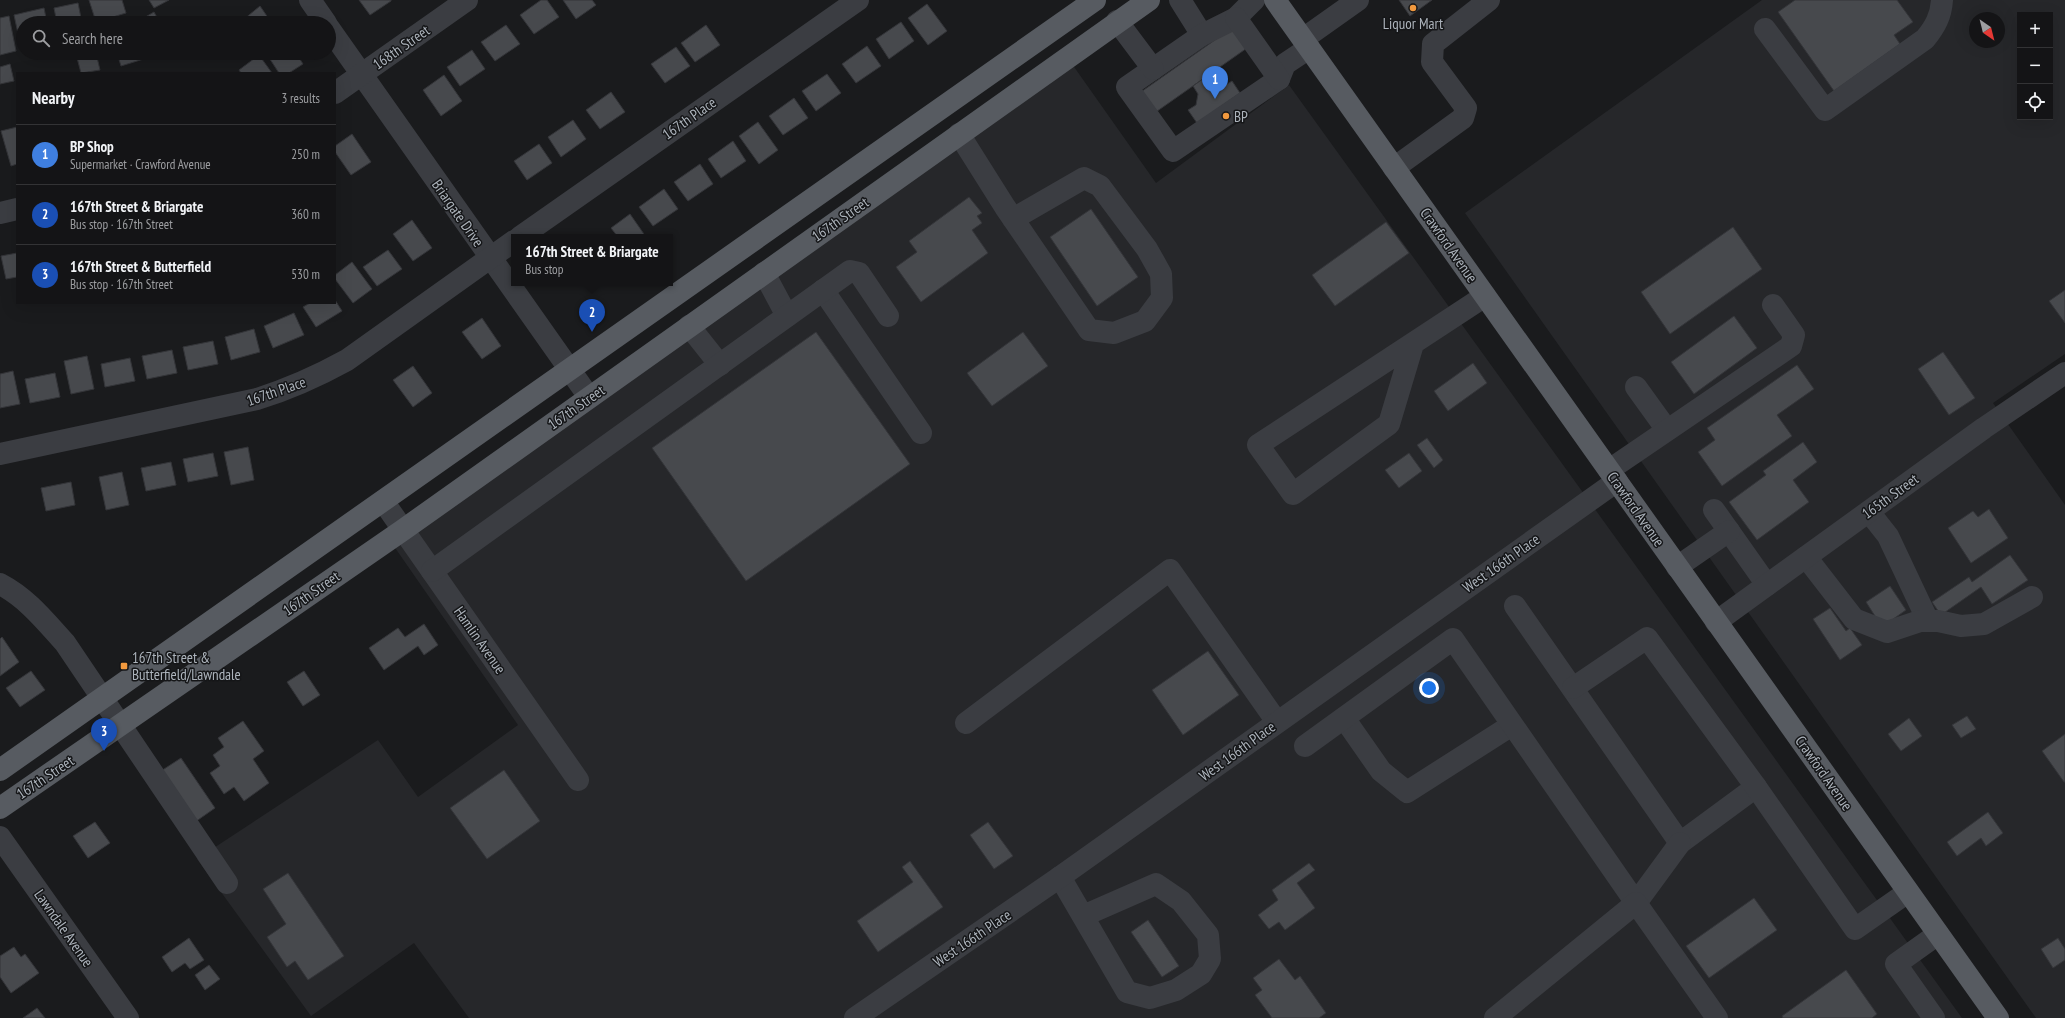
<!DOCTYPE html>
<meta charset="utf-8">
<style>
body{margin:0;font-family:"PT Sans Narrow",sans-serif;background:#212123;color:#f1f3f6}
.controls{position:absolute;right:12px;top:12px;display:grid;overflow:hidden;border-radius:0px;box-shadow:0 4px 16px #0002}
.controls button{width:36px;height:36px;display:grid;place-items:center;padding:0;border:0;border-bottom:1px solid #333335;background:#141416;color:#f1f3f6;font:20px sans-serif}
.compass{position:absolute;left:1969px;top:12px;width:36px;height:36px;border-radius:50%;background:#141416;box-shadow:0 4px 16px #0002;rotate:145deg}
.you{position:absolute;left:1429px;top:688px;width:14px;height:14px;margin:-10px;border:3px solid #fff;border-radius:50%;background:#1a73e8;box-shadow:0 0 0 6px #1a73e833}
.badge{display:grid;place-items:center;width:26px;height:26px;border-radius:50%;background:#f2993e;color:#fff;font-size:13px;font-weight:700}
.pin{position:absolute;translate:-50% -33px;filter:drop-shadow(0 1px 2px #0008)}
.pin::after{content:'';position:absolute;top:21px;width:14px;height:12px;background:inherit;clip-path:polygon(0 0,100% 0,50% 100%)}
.popup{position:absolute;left:511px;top:234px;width:162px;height:52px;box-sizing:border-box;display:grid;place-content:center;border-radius:0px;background:#141416;filter:drop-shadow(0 1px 3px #0005);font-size:13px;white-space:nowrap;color:#9d9ea1}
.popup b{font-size:15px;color:#f1f3f6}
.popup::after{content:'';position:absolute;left:50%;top:100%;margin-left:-8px;border:8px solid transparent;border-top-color:#141416}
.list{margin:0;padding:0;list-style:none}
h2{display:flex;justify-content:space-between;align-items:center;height:52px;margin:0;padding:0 16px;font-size:17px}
h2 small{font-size:13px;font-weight:400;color:#9d9ea1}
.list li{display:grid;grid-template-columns:26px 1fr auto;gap:12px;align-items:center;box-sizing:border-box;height:60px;padding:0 16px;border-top:1px solid #333335}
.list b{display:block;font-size:15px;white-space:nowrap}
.list p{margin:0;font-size:13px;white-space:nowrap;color:#9d9ea1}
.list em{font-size:13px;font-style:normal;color:#9d9ea1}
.icon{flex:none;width:22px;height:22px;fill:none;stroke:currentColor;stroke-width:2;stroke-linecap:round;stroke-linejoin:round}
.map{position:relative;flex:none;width:2065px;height:1018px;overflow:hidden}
.search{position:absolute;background:#141416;box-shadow:0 4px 16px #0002;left:16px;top:16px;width:320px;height:44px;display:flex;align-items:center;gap:10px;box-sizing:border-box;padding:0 14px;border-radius:22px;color:#9d9ea1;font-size:15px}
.panel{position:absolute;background:#141416;box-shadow:0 4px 16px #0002;left:16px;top:72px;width:320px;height:232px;border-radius:0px}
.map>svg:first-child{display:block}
.built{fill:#26272a;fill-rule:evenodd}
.building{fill:#47494d;stroke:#343539}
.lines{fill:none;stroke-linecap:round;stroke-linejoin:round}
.minor{stroke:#3b3d42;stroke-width:22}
.major{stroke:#575b61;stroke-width:22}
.poi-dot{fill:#f2993e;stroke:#151618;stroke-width:1.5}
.labels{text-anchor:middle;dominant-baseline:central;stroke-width:3;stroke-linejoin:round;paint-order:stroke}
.poi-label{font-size:15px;fill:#adb4bc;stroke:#151618;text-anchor:start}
.street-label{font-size:15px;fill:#adb4bc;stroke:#151618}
</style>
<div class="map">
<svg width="2065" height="1018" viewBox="0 0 2065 1018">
<rect width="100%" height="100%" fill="#1a1b1d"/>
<g class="built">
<path d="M1762,0H2065V354L1993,403L2065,505V1018H2036L1465,213ZM2020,15H2050V117H2020ZM1975,18H1999V42H1975Z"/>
<polygon points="1072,64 1156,183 1289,85 1962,1018 469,1018 414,943 311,1016 197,859 378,740 418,797 518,725 391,542"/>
</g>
<g class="building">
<polygon points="89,0 122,0 126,13 96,22"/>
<polygon points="149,0 169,0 154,8"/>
<polygon points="359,0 391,0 391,1 370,15"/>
<polygon points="541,0 547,0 559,17 534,34 520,15"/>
<polygon points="563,0 592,0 596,5 576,19"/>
<polygon points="1399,0 1432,0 1410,16"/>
<polygon points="1795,0 1897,0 1913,22 1894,35 1900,44 1834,91 1778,12"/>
<polygon points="78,3 82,23 57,23 54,8"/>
<polygon points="927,4 947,31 928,45 908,18"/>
<polygon points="260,6 271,22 245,23 243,20"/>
<polygon points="44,8 47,23 23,23 23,37 19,38 14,15"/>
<polygon points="154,12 160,23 144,23 142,19"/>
<polygon points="9,16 16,51 0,55 0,18"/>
<polygon points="901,22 914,41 889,59 876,39"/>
<polygon points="506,25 520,44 495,61 481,42"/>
<polygon points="706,25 720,45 695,62 681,43"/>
<polygon points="1232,28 1247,48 1153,114 1138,94"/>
<polygon points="867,46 881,66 856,83 842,64"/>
<polygon points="676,47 690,66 665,83 651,64"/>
<polygon points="472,50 485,69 460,86 447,67"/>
<polygon points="96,53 100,70 81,73 76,54"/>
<polygon points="117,53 149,53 150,57 121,66"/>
<polygon points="266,53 296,53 303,64 289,73 279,73"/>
<polygon points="259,55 272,73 241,73 239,70"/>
<polygon points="10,64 14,81 0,84 0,67"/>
<polygon points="827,74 841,93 816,111 802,91"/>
<polygon points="444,75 462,101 441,116 423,90"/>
<polygon points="1207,76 1213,83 1224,86 1232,81 1240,93 1197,123 1188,110 1196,105 1198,94 1193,86"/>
<polygon points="611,92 625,112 600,129 586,110"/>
<polygon points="794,98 808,118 783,135 769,116"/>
<polygon points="573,120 586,139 561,157 548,137"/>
<polygon points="758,122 778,150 759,164 739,136"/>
<polygon points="17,127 17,164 11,166 1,131"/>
<polygon points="352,134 371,162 351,175 335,152 335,146"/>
<polygon points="733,141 746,161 721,178 708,159"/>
<polygon points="539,144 552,163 527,180 514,161"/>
<polygon points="700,164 713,184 688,201 674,182"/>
<polygon points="664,189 678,209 653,226 639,207"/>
<polygon points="969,197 982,213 977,216 982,223 972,230 988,253 921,302 896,267 917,252 909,241"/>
<polygon points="1091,209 1138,277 1097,306 1050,237"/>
<polygon points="630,214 646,237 618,237 611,228"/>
<polygon points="412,220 432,248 413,261 393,234"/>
<polygon points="1386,222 1409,253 1335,306 1312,275"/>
<polygon points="1733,227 1762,269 1670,334 1641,292"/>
<polygon points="388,250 402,269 377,286 363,267"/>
<polygon points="17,253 17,277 6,279 1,256"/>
<polygon points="352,262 372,289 353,303 335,279 335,275"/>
<polygon points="2065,290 2065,323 2049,301"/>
<polygon points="335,300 342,311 316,327 303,307 310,303 335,303"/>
<polygon points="294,313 304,335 273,348 264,326"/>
<polygon points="1734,316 1757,348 1694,394 1671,362"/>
<polygon points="482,318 501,346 482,359 462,332"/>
<polygon points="254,329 260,352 231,360 225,337"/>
<polygon points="816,332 910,464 746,581 652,448"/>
<polygon points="1023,332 1048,366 992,406 967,373"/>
<polygon points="213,341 218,364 188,370 183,347"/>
<polygon points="172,350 177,373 147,379 142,356"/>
<polygon points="1943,352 1975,398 1949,415 1918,369"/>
<polygon points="87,356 94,389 71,394 64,361"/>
<polygon points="130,358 135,381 105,387 101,364"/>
<polygon points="1473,363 1487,383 1448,411 1434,391"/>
<polygon points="1797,365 1814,389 1777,415 1792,436 1722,486 1698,452 1715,440 1707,428"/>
<polygon points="413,366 432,393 413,407 393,380"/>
<polygon points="13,371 20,404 0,408 0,374"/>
<polygon points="55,373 60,397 30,403 25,379"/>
<polygon points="1427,438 1443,460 1434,468 1417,445"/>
<polygon points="1803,442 1817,462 1793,480 1809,502 1757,540 1729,502 1766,475 1763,471"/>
<polygon points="248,447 254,480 231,485 224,452"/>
<polygon points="213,453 218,476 188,482 183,459"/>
<polygon points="1409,453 1422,471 1399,488 1385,470"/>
<polygon points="171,462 176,485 146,491 141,468"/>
<polygon points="122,472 129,505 106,510 99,477"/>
<polygon points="71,482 75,505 46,511 41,488"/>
<polygon points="1989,509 2008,538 1971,563 1948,528 1973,511 1978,517"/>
<polygon points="2010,555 2028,580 1992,604 1981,587 1941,615 1932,602 1969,577 1972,582"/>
<polygon points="1890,586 1906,610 1882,627 1866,602"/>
<polygon points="1830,608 1846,631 1850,628 1862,645 1840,660 1813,619"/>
<polygon points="424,624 438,645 424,655 418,646 384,670 369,648 398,628 405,637"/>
<polygon points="2,637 19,662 0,676 0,639"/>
<polygon points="1208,651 1239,695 1183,735 1152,690"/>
<polygon points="31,671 45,690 20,707 6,688"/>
<polygon points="304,671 320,695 303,706 287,682"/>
<polygon points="1967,716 1976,729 1961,738 1952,725"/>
<polygon points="1909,718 1922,736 1901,751 1888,734"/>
<polygon points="243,721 264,751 253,759 269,783 244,801 234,787 224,794 210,773 220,766 213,755 224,747 218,738"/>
<polygon points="2065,734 2065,782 2064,782 2042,751"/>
<polygon points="181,758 215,808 195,822 161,771"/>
<polygon points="504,770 540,821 487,859 450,808"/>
<polygon points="1988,812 2003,833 1986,846 1981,838 1957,856 1947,842"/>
<polygon points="95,822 110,843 88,858 73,836"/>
<polygon points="988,822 1013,856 994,869 970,835"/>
<polygon points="910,861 943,907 878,952 857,921 913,882 902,867"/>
<polygon points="1309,863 1315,870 1297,883 1315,908 1285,930 1279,922 1269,929 1258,915 1278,900 1272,890"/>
<polygon points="288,873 344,956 308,980 295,961 287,967 267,937 286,924 263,889"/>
<polygon points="1754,898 1777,930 1709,978 1686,946"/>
<polygon points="1148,920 1179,966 1162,977 1131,932"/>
<polygon points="189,938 204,960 190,969 185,963 172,972 162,957"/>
<polygon points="2058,938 2065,949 2065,960 2053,968 2041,949"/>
<polygon points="14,947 21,957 25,954 39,973 11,993 0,977 0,956"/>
<polygon points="1279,959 1295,980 1300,976 1326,1013 1319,1018 1272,1018 1255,995 1262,990 1253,978"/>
<polygon points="209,965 220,979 205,990 195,975"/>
<polygon points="1846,970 1877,1014 1872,1018 1783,1018 1782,1016"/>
<polygon points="37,1008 45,1018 23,1018"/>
</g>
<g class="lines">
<g class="minor">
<polyline points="310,0 326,23"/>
<polyline points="1180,0 1202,35"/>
<polyline points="1254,0 1236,18 1202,35 1127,87 1173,151 1279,79 1285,64 1309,48"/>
<polyline points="1236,18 1279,79"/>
<polyline points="1117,21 1153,69"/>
<polyline points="329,28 589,397"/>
<path d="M1765,29L1825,110L1925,39C1935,27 1941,16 1942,0"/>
<polyline points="1303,39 1358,0"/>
<polyline points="335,93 467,0"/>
<polyline points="959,134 1005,207 1089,330 1114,333 1145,321 1162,298 1161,274 1147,249 1100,186 1084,178 1013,219"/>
<polyline points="1394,168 1463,118 1466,108 1432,62 1433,44 1489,0"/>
<polyline points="0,213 17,209"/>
<polyline points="520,237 858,0"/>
<polyline points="764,273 787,316"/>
<polyline points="823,290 921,433"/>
<polyline points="689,326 720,365"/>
<polyline points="1413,344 1389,424 1293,494 1258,445 1485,296"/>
<polyline points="1636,387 1667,430"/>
<path d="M0,454L257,399C289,389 318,376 347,360L514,241"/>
<polyline points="1609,470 1791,346 1794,335 1773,305"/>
<polyline points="383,501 578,780"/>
<polyline points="1714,510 1767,585"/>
<polyline points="1869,512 1888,536 1928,621"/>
<polyline points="1806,557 1854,619 1887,632 1920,621 1938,621 1961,626 1984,624 2032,597"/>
<polyline points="1677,567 1729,531"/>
<polyline points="432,571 850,271 859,273 888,316"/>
<path d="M0,584C27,598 45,621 65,643L227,883"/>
<polyline points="1515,606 1680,843 1756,787"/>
<polyline points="1716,622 1984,428 2065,373"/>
<polyline points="1573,688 1647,638 1756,787 1855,929 1908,892"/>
<polyline points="1344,718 1381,771 1407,792 1512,725"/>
<polyline points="966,723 1170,570 1277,722"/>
<polyline points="1305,746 1453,639 1636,903 1680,843"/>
<polyline points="0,837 128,1018"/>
<polyline points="1060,877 1127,992 1150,998 1176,990 1201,974 1210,959 1208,935 1181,901 1156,884 1083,916"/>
<polyline points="855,1018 1060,877 1617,481"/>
<polyline points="1495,1018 1636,903 1717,1018"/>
<polyline points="1934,1018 1896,964 1938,934"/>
</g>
<g class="major">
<polyline points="1275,0 1998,1018"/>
<polyline points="0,770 1095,0"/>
<polyline points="0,808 403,530 1149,0"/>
</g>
</g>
<g class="poi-dot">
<circle cx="1413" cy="8" r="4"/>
<circle cx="1226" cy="116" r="4"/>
<rect x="120" y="662" width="8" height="8" rx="2"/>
</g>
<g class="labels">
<g class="poi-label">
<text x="1413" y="23" text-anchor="middle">Liquor Mart</text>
<text x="1234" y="116">BP</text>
<text x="132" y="657">167th Street &amp;<tspan x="132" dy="17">Butterfield/Lawndale</tspan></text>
</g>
<g class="street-label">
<text transform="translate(401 47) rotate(-35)">168th Street</text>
<text transform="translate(689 118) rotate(-35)">167th Place</text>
<text transform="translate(458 213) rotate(55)">Briargate Drive</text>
<text transform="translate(840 219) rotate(-35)">167th Street</text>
<text transform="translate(1449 245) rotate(55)">Crawford Avenue</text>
<text transform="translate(276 391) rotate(-19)">167th Place</text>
<text transform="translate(576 407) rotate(-35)">167th Street</text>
<text transform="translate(1890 496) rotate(-36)">165th Street</text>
<text transform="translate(1636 509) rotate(55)">Crawford Avenue</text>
<text transform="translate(1501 563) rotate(-35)">West 166th Place</text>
<text transform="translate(311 593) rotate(-35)">167th Street</text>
<text transform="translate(480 640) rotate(55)">Hamlin Avenue</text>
<text transform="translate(1237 751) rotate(-36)">West 166th Place</text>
<text transform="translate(1824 773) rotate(55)">Crawford Avenue</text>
<text transform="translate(45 777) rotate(-34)">167th Street</text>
<text transform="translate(64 928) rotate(55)">Lawndale Avenue</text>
<text transform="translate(972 938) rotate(-34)">West 166th Place</text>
</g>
</g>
</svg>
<div class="controls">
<button>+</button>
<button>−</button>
<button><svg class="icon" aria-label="locate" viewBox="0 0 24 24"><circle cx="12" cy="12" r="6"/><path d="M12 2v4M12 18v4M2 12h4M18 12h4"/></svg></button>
</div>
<svg class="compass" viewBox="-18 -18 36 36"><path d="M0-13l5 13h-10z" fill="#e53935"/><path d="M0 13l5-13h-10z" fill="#9d9ea1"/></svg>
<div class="you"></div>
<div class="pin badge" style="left:1215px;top:99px;background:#3f7fe0">1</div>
<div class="pin badge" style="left:592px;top:332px;background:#1a4fb4">2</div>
<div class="popup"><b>167th Street &amp; Briargate</b>Bus stop</div>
<div class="pin badge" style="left:104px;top:751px;background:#1a4fb4">3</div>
<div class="search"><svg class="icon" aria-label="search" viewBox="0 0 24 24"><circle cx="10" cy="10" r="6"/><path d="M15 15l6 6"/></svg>Search here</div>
<section class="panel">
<h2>Nearby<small>3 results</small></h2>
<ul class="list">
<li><span class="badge" style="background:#3f7fe0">1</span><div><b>BP Shop</b><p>Supermarket · Crawford Avenue</p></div><em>250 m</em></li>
<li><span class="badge" style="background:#1a4fb4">2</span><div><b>167th Street &amp; Briargate</b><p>Bus stop · 167th Street</p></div><em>360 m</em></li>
<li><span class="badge" style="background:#1a4fb4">3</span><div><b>167th Street &amp; Butterfield</b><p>Bus stop · 167th Street</p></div><em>530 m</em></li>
</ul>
</section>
</div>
